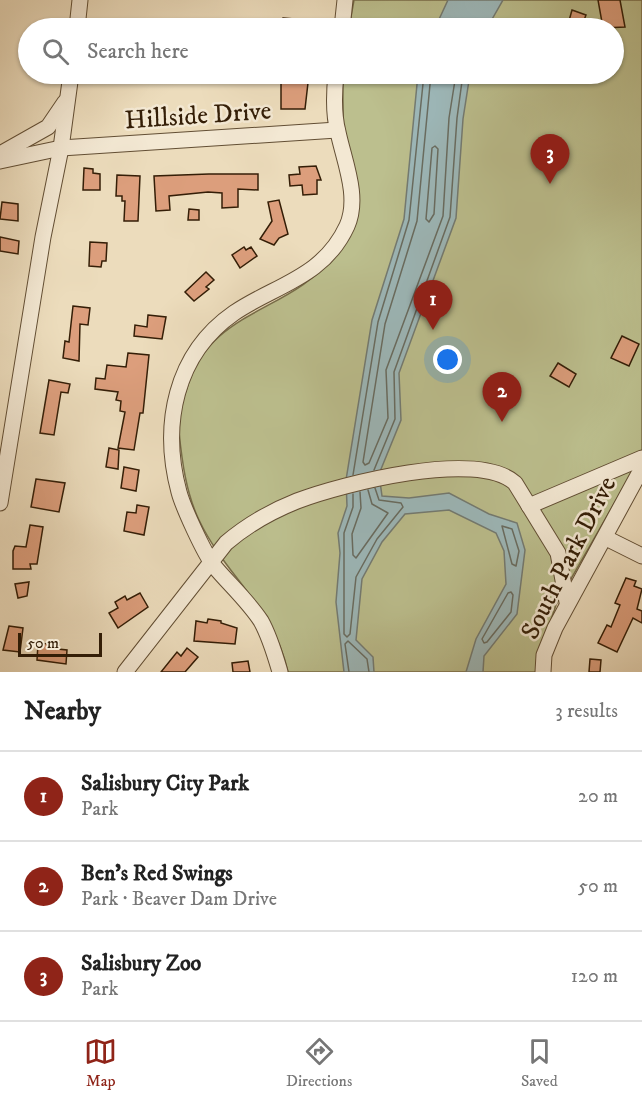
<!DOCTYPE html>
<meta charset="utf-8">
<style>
body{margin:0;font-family:"IM FELL DW Pica",serif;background:#f6f6f6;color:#222}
.scale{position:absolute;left:18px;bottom:15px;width:84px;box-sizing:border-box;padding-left:6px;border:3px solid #341e07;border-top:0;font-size:16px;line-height:21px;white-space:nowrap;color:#341e07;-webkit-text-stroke:4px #f3e8d3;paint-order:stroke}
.you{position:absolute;left:448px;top:360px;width:21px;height:21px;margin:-15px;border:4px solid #fff;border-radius:50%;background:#1a73e8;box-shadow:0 0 0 9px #1a73e833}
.badge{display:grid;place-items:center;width:39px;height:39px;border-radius:50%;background:#8f2418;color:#fff;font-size:20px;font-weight:700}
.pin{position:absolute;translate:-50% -50px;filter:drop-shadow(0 2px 3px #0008)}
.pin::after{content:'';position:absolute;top:32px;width:21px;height:18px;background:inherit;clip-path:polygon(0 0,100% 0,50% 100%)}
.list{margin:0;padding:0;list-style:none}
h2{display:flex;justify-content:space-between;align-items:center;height:78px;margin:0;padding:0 24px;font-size:26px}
h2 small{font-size:20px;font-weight:400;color:#767676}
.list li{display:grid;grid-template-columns:39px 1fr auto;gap:18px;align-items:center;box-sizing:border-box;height:90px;padding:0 24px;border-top:2px solid #e0e0e0}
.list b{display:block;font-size:22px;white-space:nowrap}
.list p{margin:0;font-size:20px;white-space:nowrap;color:#767676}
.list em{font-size:20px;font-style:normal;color:#767676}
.icon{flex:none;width:33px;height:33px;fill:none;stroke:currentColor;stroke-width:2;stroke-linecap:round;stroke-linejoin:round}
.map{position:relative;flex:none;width:642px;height:672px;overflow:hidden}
.search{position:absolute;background:#fff;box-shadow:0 2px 4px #0004;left:18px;right:18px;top:18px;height:66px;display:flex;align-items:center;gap:15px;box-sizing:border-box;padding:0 21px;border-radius:33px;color:#767676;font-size:22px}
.sheet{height:348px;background:#fff}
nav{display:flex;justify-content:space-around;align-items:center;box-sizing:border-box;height:84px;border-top:2px solid #e0e0e0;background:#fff;font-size:16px;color:#767676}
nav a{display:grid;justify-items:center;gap:3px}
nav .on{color:#8f2418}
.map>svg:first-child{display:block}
.green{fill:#bcbf8e;stroke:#786e4a;stroke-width:1.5}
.water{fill:#9db9bb;stroke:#737b73;stroke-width:1.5}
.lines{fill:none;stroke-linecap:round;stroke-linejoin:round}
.shore{stroke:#686c61;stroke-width:1.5}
.building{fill:#dc9e7c;stroke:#341e07;stroke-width:1.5}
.minor-casing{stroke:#624e34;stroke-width:17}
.minor{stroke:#f3e8d3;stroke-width:15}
.labels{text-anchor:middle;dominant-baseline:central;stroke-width:5;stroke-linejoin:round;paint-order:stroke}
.street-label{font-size:26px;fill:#341e07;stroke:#f3e8d3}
</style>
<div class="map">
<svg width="642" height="672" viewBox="0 0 642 672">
<rect width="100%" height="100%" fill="#ecdcbc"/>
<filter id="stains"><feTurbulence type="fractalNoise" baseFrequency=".00333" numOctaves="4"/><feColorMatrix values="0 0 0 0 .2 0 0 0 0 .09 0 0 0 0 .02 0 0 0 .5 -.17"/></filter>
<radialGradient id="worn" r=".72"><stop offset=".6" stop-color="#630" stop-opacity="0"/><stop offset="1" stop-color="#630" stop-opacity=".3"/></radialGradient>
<path class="green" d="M354,0H642V455L556,605L540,653L538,672H288C274,607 226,577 199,520C186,493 182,461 179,432C177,417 182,402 187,388C210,308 292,313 334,255C338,250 346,243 348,237C351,227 347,207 346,196C345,155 342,114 343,74H614V28H349Z"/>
<g class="water">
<polygon points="448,0 503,0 487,28 435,28"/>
<polygon points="418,74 470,74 463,119 456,218 399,373 401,420 379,474 382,496 409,498 449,493 489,514 517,523 525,550 517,614 484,656 483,672 466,672 476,639 506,584 504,551 496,533 449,510 405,514 382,542 362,579 356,640 373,657 374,672 344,672 336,602 340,553 338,533 347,506 346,480 372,320 404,219"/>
</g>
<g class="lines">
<g class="shore">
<polyline points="431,74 417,221 385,324 363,462 365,465 369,463 388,418 386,370 443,216 449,118 456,74"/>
<polygon points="435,146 438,149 434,214 429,222 426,219 432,148"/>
<polyline points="374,470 395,419 394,372 450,217 457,118 463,74"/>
<polyline points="353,475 378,322 409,220 424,74"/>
<polyline points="360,492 361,508 352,534 353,555 356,558 388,513 372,504 368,490"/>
<polyline points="353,494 353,507 344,533 344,634 347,637 350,634 356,577 377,539 403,507 401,503 379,500 375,488"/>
<polygon points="502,526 512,529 519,551 516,566 512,564"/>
<polygon points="511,592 513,595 511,612 487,642 484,643 482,639 508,593"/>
<polyline points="349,672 345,644 348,641 367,659 369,672"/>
</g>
</g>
<g class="building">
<polygon points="598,0 620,0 625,27 603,28"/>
<polygon points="572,10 586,15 581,28 567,28"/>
<polygon points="283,18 294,19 293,28 281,28"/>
<polygon points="309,74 305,109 281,109 281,75"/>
<polygon points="316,166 321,180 317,180 317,194 303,195 302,185 290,186 289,175 300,174 299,167"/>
<polygon points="84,168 93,169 93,173 100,174 100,190 83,190"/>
<polygon points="209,174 258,174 258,190 238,189 238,207 222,208 222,193 208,192 169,196 170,210 156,211 154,176"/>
<polygon points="117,175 140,176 138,221 124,221 125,201 122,201 122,196 116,196"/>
<polygon points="279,200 288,234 279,238 274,245 260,239 272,221 268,202"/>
<polygon points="2,202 18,204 18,221 0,219"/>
<polygon points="189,209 199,210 199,220 188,220"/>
<polygon points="0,237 19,241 18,254 0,251"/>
<polygon points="90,242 107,243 106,261 102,261 101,267 89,266"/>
<polygon points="244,247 246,250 251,247 257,256 240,268 232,255"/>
<polygon points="206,272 214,280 206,287 209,289 194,301 185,292"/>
<polygon points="73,306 90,308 88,325 80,324 79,361 63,358 65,341 69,342"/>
<polygon points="148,315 166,317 162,339 134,336 135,325 147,327"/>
<polygon points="622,336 639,344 629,366 611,358"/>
<polygon points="128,353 149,355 143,413 140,413 134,450 118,448 125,412 120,411 121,401 116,400 118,392 95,389 96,378 105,379 107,365 126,367"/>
<polygon points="558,363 576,374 569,387 550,376"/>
<polygon points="49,380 70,384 68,393 61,392 54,435 40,433"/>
<polygon points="109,448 119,450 118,469 106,467"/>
<polygon points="124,467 139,470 136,491 121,488"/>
<polygon points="36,479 65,483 59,512 31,507"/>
<polygon points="137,505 149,507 144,535 124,531 127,512 136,513"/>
<polygon points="30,525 43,527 37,564 30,564 31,569 13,569 13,551 15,546 26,547"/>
<polygon points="626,578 636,581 634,586 642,589 637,609 642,611 642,623 633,618 617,652 598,643 607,625 611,627 620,605 615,603"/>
<polygon points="29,582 27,596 18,598 15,584"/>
<polygon points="140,593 148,607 118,628 109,613 118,608 115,602 125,596 127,600"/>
<polygon points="208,619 221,621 221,623 237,628 235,644 194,641 196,621 207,623"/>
<polygon points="9,626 23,628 20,652 3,650"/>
<polygon points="59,643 58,649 67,650 66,664 37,660 38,644"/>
<polygon points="187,648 198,657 185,672 161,672 177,652 181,656"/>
<polygon points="590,659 601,660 600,672 589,672"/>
<polygon points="248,661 250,672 233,672 232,663"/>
</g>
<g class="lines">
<g class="minor-casing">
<g id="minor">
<polyline points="77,28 80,0"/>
<polyline points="342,28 345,0"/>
<polyline points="0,154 48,127 65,102"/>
<polyline points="0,161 61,148 337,130"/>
<polyline points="0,503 43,237 61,148 71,74"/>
<polyline points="529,506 642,458"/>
<polyline points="606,538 642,556"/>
<path d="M125,672L226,543C247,525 272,511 297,501C342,484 477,449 515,483L558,553L567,602"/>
<path d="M280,672C275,655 270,637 261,621C248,601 229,584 214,566C204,553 183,507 179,492C161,425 175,354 234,313C275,285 323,278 347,226C360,197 344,161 338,132C333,113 334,93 336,74"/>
<polyline points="543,672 544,655 555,628 642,468"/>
</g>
</g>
<use href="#minor" class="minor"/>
</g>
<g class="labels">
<g class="street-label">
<text transform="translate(198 116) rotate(-4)">Hillside Drive</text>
<text transform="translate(569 558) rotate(-63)">South Park Drive</text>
</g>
</g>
<rect width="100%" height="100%" filter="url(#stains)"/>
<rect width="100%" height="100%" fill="url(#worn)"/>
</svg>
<div class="scale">50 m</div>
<div class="you"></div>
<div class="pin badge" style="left:433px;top:330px">1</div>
<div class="pin badge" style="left:502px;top:422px">2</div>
<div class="pin badge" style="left:550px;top:184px">3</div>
<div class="search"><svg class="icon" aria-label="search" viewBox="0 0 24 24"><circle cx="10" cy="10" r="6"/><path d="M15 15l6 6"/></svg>Search here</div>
</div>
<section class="sheet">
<h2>Nearby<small>3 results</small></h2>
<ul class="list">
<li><span class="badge">1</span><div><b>Salisbury City Park</b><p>Park</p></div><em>20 m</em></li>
<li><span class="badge">2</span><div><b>Ben's Red Swings</b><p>Park · Beaver Dam Drive</p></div><em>50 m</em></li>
<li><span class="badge">3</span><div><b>Salisbury Zoo</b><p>Park</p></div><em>120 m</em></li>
</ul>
</section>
<nav>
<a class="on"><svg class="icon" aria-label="map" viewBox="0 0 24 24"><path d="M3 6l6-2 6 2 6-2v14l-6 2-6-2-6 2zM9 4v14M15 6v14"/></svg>Map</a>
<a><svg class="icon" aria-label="directions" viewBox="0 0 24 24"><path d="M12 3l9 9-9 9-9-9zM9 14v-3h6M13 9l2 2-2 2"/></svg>Directions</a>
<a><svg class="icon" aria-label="saved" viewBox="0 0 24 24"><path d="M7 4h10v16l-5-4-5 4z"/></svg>Saved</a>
</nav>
